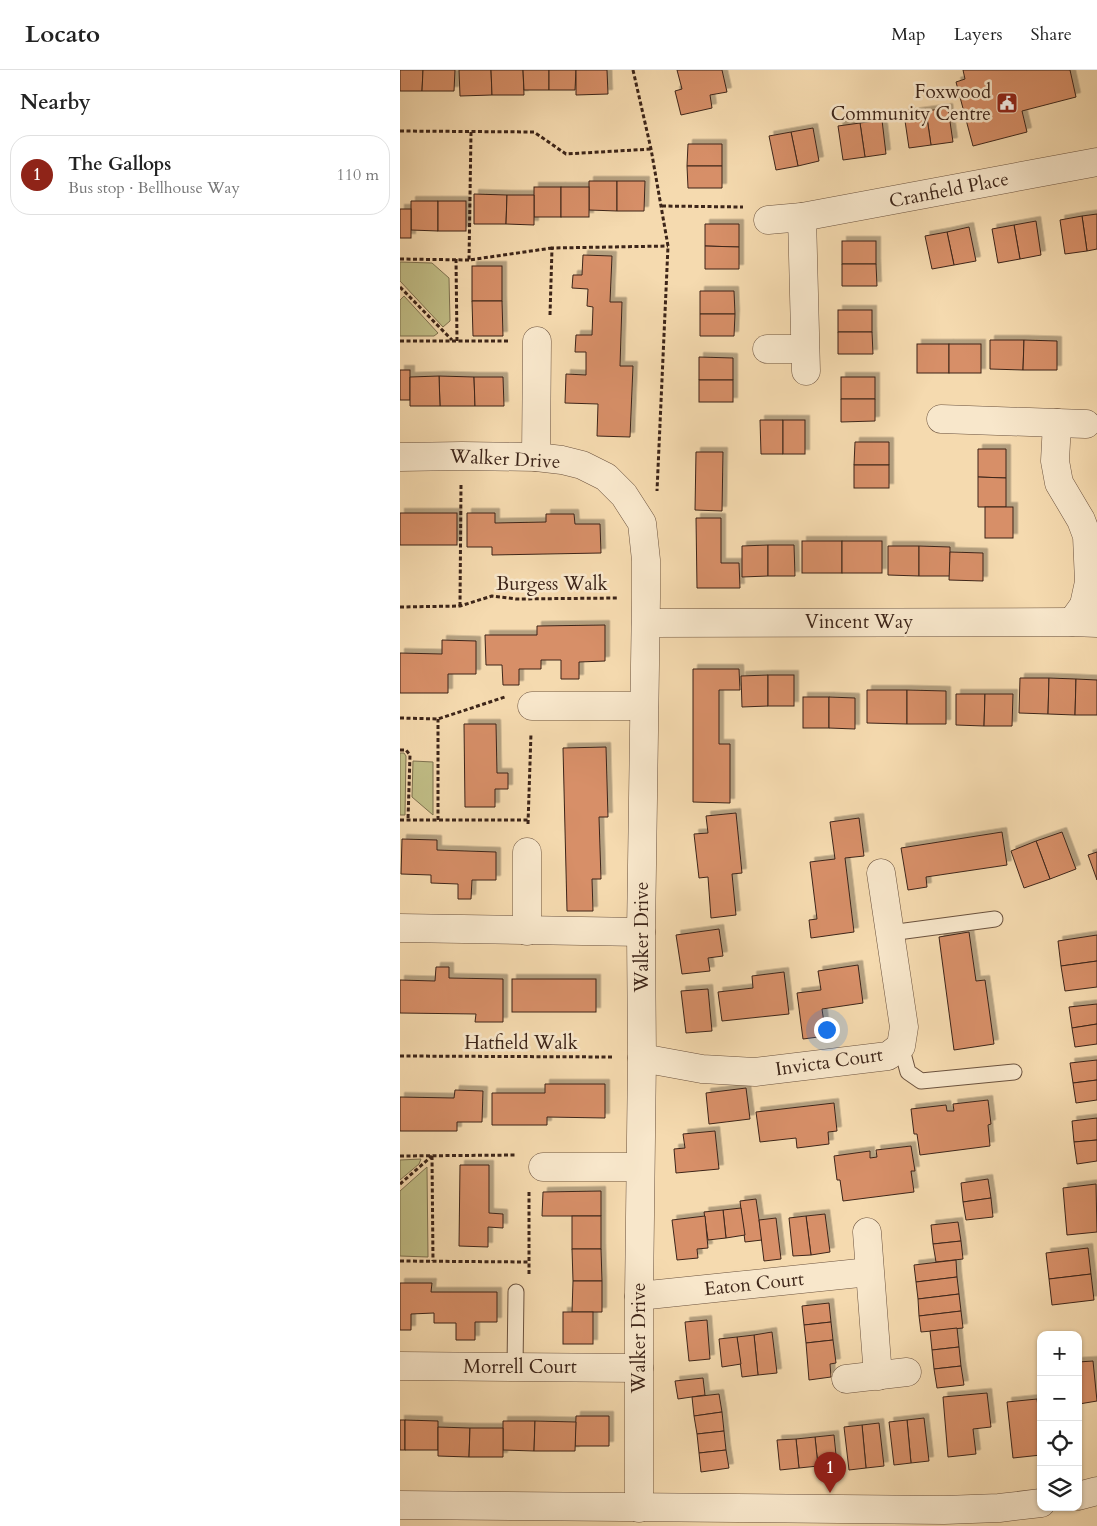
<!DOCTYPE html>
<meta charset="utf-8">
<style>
body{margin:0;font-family:Cardo,serif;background:#f2f2f2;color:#222}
.controls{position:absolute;right:15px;bottom:15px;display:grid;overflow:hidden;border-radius:10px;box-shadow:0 1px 4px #0004}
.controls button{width:45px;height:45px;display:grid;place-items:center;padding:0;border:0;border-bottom:1px solid #e0e0e0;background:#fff;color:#222;font:25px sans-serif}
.you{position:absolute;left:426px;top:959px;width:18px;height:18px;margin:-12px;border:4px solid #fff;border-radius:50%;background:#1a73e8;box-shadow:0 0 0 8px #1a73e833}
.badge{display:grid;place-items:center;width:32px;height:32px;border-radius:50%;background:#8f2418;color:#fff;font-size:16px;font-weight:700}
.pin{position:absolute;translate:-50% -41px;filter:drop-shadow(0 1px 2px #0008)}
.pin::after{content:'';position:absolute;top:26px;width:18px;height:15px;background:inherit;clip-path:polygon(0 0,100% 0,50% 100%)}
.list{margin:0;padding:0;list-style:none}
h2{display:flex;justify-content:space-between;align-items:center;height:65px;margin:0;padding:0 20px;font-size:21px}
h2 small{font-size:16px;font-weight:400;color:#767676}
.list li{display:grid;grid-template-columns:32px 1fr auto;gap:15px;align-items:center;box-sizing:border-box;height:80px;margin:0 10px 10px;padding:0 10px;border:1px solid #e0e0e0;border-radius:20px}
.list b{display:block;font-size:19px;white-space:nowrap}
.list p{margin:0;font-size:16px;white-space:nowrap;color:#767676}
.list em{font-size:16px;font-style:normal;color:#767676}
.icon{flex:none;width:28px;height:28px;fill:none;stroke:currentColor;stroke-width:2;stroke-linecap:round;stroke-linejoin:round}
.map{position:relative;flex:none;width:697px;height:1456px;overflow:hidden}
header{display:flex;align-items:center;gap:30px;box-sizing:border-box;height:70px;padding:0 25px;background:#fff;border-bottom:1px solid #e0e0e0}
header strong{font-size:24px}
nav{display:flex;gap:28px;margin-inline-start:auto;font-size:18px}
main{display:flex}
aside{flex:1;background:#fff}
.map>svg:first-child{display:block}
.green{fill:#c1be87;stroke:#7f7250}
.building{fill:#d78f68;stroke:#3d2519;filter:url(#shadow)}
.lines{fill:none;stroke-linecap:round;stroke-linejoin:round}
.lane-casing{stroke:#6b523e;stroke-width:17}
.street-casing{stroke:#6b523e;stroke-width:29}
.path{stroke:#3d2519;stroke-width:3;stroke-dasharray:4 2.5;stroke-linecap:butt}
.lane{stroke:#f8e7cb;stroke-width:15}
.street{stroke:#f8e7cb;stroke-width:28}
.labels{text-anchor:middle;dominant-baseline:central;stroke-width:5;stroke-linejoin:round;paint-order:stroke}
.poi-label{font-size:19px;fill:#3d2519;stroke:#f8e7cb;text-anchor:end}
.street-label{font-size:19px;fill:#3d2519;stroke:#f8e7cb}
</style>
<header>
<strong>Locato</strong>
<nav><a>Map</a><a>Layers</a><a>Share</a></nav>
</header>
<main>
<aside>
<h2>Nearby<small></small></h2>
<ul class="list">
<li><span class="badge">1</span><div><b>The Gallops</b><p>Bus stop · Bellhouse Way</p></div><em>110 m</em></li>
</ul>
</aside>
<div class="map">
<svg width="697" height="1456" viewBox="0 0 697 1456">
<defs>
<filter id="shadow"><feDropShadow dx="4.5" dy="-4.5" stdDeviation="0" flood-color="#0004"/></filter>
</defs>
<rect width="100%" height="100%" fill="#f5daaf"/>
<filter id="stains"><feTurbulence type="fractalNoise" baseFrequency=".004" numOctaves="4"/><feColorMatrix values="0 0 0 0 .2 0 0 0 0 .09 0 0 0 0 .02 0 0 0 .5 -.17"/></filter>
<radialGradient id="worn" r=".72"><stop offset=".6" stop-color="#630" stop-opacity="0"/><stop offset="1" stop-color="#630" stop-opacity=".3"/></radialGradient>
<g class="green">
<polygon points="0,192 32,193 49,208 50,251 43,257 0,211"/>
<polygon points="4,226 38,263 34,266 0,266 0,230"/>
<polygon points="0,683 4,683 6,686 5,745 0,745"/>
<polygon points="13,691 33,692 33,745 12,727"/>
<polygon points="21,1089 19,1094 0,1110 0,1090"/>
<polygon points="27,1097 28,1187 0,1186 0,1121"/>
</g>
<g class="building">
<polygon points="0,0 23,0 22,21 0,21"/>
<polygon points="23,0 55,0 54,21 22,21"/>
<polygon points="59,0 91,0 92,25 60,26"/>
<polygon points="91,0 123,0 124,25 92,25"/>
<polygon points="123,0 149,0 149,20 124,20"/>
<polygon points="149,0 176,0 175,20 149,20"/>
<polygon points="176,0 207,0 208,24 176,25"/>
<polygon points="277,0 322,0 327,22 310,25 312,38 281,45 275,21 282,19"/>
<polygon points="563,0 670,0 676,27 622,41 627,62 573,76 556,12 565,9"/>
<polygon points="548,38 553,72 531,75 526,41"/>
<polygon points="526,41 531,75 509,78 504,44"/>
<polygon points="482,50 486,84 465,87 460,53"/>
<polygon points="460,53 465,87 443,90 438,56"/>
<polygon points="413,58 419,91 398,96 391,62"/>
<polygon points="391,62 398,96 376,100 369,66"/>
<polygon points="288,74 322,74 322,96 287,96"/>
<polygon points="287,96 322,96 322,118 288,118"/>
<polygon points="189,111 217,111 217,141 189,140"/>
<polygon points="217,111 245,111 244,141 217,141"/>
<rect x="134" y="117" width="27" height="30"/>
<rect x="161" y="117" width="28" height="30"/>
<polygon points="74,124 107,125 106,154 74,154"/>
<polygon points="107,125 134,125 134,155 106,154"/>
<polygon points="11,131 38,131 38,161 11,160"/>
<rect x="38" y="131" width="28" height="30"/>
<rect x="0" y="139" width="11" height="29"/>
<polygon points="697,144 697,179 687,181 682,146"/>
<polygon points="682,146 687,181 665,184 660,150"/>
<polygon points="636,151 641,185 620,189 614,155"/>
<polygon points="305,154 339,154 339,177 305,176"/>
<polygon points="614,155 620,189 598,193 592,159"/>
<polygon points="569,157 576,191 554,195 547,162"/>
<polygon points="547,162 554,195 532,199 525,166"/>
<rect x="442" y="171" width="34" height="23"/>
<polygon points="305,176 339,177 339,199 305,199"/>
<polygon points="183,185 212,186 210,232 222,232 220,296 233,296 230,367 197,366 198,334 165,333 166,304 186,305 186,282 175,282 176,265 192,265 193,237 187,236 188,219 172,218 173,205 182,205"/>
<polygon points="442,194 476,194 477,216 442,216"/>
<rect x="72" y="196" width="30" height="35"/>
<polygon points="300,221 334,221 335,244 300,244"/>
<polygon points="72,231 102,231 103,266 73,266"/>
<rect x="438" y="240" width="34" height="22"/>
<polygon points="300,244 335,244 334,266 300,266"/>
<polygon points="438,262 472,262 473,284 438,284"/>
<polygon points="590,270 624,270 623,300 590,299"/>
<polygon points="624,270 657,271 657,300 623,300"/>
<rect x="517" y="274" width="32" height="29"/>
<rect x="549" y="274" width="32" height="29"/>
<polygon points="299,287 333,288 333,310 299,310"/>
<rect x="0" y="300" width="10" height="30"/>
<polygon points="39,306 74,307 75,336 40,336"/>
<polygon points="39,306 40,336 10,336 10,307"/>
<polygon points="74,307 103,307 104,336 75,336"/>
<rect x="441" y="307" width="34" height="22"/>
<rect x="299" y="310" width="34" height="22"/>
<polygon points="441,329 475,329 475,351 441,352"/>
<polygon points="360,350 383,350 383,384 361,384"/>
<rect x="383" y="350" width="22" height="34"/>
<polygon points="455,372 489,372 489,395 454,395"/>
<polygon points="578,379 606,379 606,408 578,407"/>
<polygon points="296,382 323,382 322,441 295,440"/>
<rect x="454" y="395" width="35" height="23"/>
<polygon points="578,407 606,408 606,437 578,437"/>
<rect x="585" y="437" width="28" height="31"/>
<rect x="0" y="443" width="57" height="32"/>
<polygon points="67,443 95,443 95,453 146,452 146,444 174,444 175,454 200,454 201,483 92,485 92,477 67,477"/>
<polygon points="296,448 321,448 321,493 339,493 340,518 297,518"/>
<rect x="402" y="471" width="40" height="32"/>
<rect x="442" y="471" width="40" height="32"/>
<polygon points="368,475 368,506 342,507 342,476"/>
<polygon points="368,475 394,475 395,506 368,506"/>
<polygon points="488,476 519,476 519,506 488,505"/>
<polygon points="519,476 550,477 550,506 519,506"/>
<polygon points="550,482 583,483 583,511 549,510"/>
<polygon points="205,555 205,591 179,592 179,609 161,609 161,590 141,590 141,599 119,599 119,615 103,615 102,595 86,595 85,565 137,565 137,556"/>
<polygon points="42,570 76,571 76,604 48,604 48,623 0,623 0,583 42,584"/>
<polygon points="293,599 339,599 340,620 319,620 319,674 330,674 330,733 293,732"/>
<polygon points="368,605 368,636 342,637 341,606"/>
<rect x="368" y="605" width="26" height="31"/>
<polygon points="620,608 649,608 648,644 619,643"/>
<polygon points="649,608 676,609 675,645 648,644"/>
<polygon points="676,609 697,610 697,645 675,645"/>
<polygon points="467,620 507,620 507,654 467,653"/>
<polygon points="507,620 546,621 546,654 507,654"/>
<polygon points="556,624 585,624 584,656 556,655"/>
<polygon points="585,624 613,624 612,656 584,656"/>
<rect x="403" y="627" width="26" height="31"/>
<polygon points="429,627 455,628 455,659 429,658"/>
<polygon points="64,654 96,654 97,703 108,703 108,719 95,719 95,737 65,737"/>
<polygon points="206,677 208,747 199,747 201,809 192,809 193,841 167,841 163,678"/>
<polygon points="336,743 342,803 332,804 336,845 311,848 308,807 299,808 294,764 308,763 306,746"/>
<polygon points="459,748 464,786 445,788 454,862 411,868 409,850 417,849 410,792 435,789 430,752"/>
<polygon points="602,762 607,795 526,807 527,817 508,820 501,778"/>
<polygon points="662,762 676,799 650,809 636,771"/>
<polygon points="2,769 37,770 37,780 96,782 96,810 72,810 71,829 58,829 58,814 31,813 31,805 1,804"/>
<polygon points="636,771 650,809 624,818 611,781"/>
<polygon points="697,782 697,810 688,785"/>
<polygon points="319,859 323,886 308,888 310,901 282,904 276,865"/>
<polygon points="569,862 576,911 585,910 594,974 554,980 539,867"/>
<polygon points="697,865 697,891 661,896 658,871"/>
<polygon points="697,891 697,917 665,921 661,896"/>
<polygon points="458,895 463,933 422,939 426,966 403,969 397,923 421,920 418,901"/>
<polygon points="36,897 49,897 49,908 103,909 103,952 75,952 76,944 0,943 0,910 35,911"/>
<polygon points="384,902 389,944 322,951 318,922 353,918 352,906"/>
<rect x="112" y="909" width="84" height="33"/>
<polygon points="308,919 312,961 286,963 281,921"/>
<polygon points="697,934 697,954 672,958 669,937"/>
<polygon points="697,954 697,974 675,977 672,958"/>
<polygon points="697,990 697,1010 673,1013 670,993"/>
<polygon points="697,1010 697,1030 676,1033 673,1013"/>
<polygon points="145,1014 205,1014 205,1048 147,1047 147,1055 92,1055 92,1023 145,1023"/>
<polygon points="346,1018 350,1049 309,1054 306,1023"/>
<polygon points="55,1020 83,1021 82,1052 57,1052 57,1061 0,1061 0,1027 54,1028"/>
<polygon points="588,1030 591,1054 588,1055 590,1076 520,1085 517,1064 514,1064 511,1039 546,1035 547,1041 554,1041 553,1034"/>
<polygon points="434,1033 437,1061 428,1062 429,1074 397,1078 396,1068 360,1072 356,1042"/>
<polygon points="697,1048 697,1070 674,1072 672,1051"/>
<polygon points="315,1061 319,1099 276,1103 274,1079 285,1078 283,1064"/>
<polygon points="697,1070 697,1091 677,1094 674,1072"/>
<polygon points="511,1076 515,1101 511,1101 514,1122 443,1131 440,1110 437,1110 434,1086 470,1081 470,1088 477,1087 476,1080"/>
<polygon points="60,1095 89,1095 89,1143 103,1144 103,1158 88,1157 88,1177 59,1176"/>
<polygon points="588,1109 591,1128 563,1132 561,1113"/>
<polygon points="696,1114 697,1162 667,1165 663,1118"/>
<polygon points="201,1121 201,1146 142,1146 143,1122"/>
<polygon points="591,1128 593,1147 566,1150 563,1132"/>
<polygon points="356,1129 362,1170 345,1172 340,1131"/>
<polygon points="341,1138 345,1165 326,1168 323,1140"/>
<polygon points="323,1140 326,1168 308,1170 304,1142"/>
<polygon points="425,1144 430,1182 411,1185 406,1146"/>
<rect x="172" y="1146" width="29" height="33"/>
<polygon points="305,1146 308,1178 297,1179 298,1188 277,1190 272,1150"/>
<polygon points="406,1146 411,1185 393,1186 389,1148"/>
<polygon points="376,1148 381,1189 364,1191 359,1150"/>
<polygon points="558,1152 561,1171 533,1174 531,1155"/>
<polygon points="561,1171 563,1189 536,1192 533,1174"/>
<polygon points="688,1178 691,1204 649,1209 646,1183"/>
<polygon points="172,1179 201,1179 202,1211 173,1211"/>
<polygon points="556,1190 557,1207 516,1212 514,1195"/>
<polygon points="691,1204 694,1230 652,1235 649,1209"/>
<polygon points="557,1207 559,1224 518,1229 516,1212"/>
<polygon points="173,1211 202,1211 202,1242 172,1242"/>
<polygon points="0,1213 32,1213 31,1222 97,1222 97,1252 75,1252 75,1270 56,1270 56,1253 34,1253 34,1243 11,1244 11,1260 0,1260"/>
<polygon points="559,1224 561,1241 519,1246 518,1229"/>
<polygon points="429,1233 431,1252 404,1255 402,1236"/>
<polygon points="561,1241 563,1258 521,1262 519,1246"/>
<rect x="163" y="1242" width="30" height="32"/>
<polygon points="307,1250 310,1289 289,1291 285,1252"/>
<polygon points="431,1252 433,1270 406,1273 404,1255"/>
<polygon points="557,1258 559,1277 532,1280 530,1261"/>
<polygon points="372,1262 377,1303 358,1305 354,1265"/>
<polygon points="354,1265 358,1305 342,1307 337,1267"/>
<polygon points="337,1267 341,1294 322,1297 319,1269"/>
<polygon points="433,1270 436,1293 430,1294 431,1307 409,1310 406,1273"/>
<polygon points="559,1277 561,1296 534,1299 532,1280"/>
<polygon points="693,1291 697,1331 679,1334 678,1292"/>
<polygon points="561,1296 564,1315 537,1318 534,1299"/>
<polygon points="303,1308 305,1325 278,1329 275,1311"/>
<polygon points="587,1323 591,1357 573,1359 576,1384 548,1387 543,1327"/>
<polygon points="319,1324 322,1342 294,1346 292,1327"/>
<polygon points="637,1329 641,1362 641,1385 613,1388 607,1332"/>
<polygon points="322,1342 324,1361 297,1364 294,1346"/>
<polygon points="176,1346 209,1346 209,1376 175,1376"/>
<polygon points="524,1348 529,1391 511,1393 507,1350"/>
<rect x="0" y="1350" width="5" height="30"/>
<polygon points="5,1350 38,1351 38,1380 5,1380"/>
<polygon points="507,1350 511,1393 494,1395 489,1352"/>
<polygon points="103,1351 135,1351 134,1381 103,1380"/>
<polygon points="135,1351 176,1352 175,1381 134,1381"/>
<polygon points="479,1353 484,1396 466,1398 462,1355"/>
<polygon points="462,1355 466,1398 449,1400 444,1357"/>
<polygon points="38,1357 70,1358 69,1387 38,1386"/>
<polygon points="70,1358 103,1358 103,1387 69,1387"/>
<polygon points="324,1361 326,1380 299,1383 297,1364"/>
<polygon points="434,1365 437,1395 418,1396 415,1367"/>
<polygon points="415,1367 418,1396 399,1398 396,1369"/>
<polygon points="396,1369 399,1398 380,1400 377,1370"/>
<polygon points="326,1380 329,1398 301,1402 299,1383"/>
</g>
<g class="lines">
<g class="lane-casing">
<g id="lane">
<polyline points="490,863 595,849"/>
<polyline points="501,976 508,1002 521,1011 614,1002"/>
<polyline points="115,1297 116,1222"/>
</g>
</g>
<g class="street-casing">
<g id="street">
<polyline points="402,147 406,301"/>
<polyline points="368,150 402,147 697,92"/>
<polyline points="367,279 405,279"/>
<polyline points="541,349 657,353 655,391 659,413 681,450 687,466 689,512 684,535 672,552"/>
<polyline points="657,353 686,354"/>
<polyline points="0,387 62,386 136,387 162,390 182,395 206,407 224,425 242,453 246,490 246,528 241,862 242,988 239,1226 239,1438"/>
<polyline points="136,387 137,271"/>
<polyline points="246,553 672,552 697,553"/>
<polyline points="132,636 244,636"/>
<polyline points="0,858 241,862"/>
<polyline points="127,861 127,782"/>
<polyline points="242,988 302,999 355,1002 488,986 501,976 504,957 481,803"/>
<polyline points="143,1097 240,1097"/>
<polyline points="467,1162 478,1306"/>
<polyline points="239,1226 469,1202"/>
<polyline points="0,1296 239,1298"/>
<polyline points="446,1309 507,1302"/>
<polyline points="678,1426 697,1421"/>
<polyline points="0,1435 544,1440 599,1438 641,1433"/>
</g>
</g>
<g class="path">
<polyline points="233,0 251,79 268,176 257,421"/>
<polyline points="0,61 134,62 166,84 251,79"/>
<polyline points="71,62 69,190 152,178"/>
<polyline points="262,136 343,137"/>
<polyline points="0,189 69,190"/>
<polyline points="56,189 57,271"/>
<polyline points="0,217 52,270"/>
<polyline points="150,245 152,178 268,176"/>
<polyline points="0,271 109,271"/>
<polyline points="60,536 61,414"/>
<polyline points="0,537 60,536 92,526 116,529 218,528"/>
<polyline points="0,648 38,649 105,627"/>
<polyline points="0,680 6,680 10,685 8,750"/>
<polyline points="0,750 128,750"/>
<polyline points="38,750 38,649"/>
<polyline points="128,754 131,663"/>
<polyline points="0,986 214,987"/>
<polyline points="0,1086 117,1085"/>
<polyline points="32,1086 33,1191"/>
<polyline points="0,1114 32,1086"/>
<polyline points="0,1191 129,1192"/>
<polyline points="129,1204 129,1120"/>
</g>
<use href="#lane" class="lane"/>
<use href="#street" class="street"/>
</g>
<defs>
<g id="civic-square" transform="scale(1.125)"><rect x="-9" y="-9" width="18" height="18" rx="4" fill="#8f2418" stroke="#f8e7cb"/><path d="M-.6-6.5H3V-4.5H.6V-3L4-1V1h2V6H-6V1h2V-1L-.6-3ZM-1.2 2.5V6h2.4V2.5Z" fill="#fff"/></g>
</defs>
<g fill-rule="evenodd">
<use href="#civic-square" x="607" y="33"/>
</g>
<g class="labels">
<g class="poi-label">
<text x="591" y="22">Foxwood<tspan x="591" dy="22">Community Centre</tspan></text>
</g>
<g class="street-label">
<text transform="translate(549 120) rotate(-11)">Cranfield Place</text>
<text transform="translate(105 389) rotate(3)">Walker Drive</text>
<text x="152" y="514">Burgess Walk</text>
<text x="459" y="552">Vincent Way</text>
<text transform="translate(242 867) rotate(-90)">Walker Drive</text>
<text x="121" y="973">Hatfield Walk</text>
<text transform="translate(429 992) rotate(-8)">Invicta Court</text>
<text transform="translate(354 1214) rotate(-6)">Eaton Court</text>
<text transform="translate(239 1268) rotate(-90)">Walker Drive</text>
<text x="120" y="1297">Morrell Court</text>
</g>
</g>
<rect width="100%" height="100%" filter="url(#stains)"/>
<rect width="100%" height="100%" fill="url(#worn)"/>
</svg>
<div class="controls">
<button>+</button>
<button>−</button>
<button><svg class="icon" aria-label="locate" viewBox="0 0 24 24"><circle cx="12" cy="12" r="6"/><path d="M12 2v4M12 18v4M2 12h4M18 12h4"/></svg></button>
<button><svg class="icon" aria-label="layers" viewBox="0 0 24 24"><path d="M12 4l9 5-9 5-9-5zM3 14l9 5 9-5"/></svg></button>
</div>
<div class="you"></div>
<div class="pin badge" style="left:430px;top:1423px">1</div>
</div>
</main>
